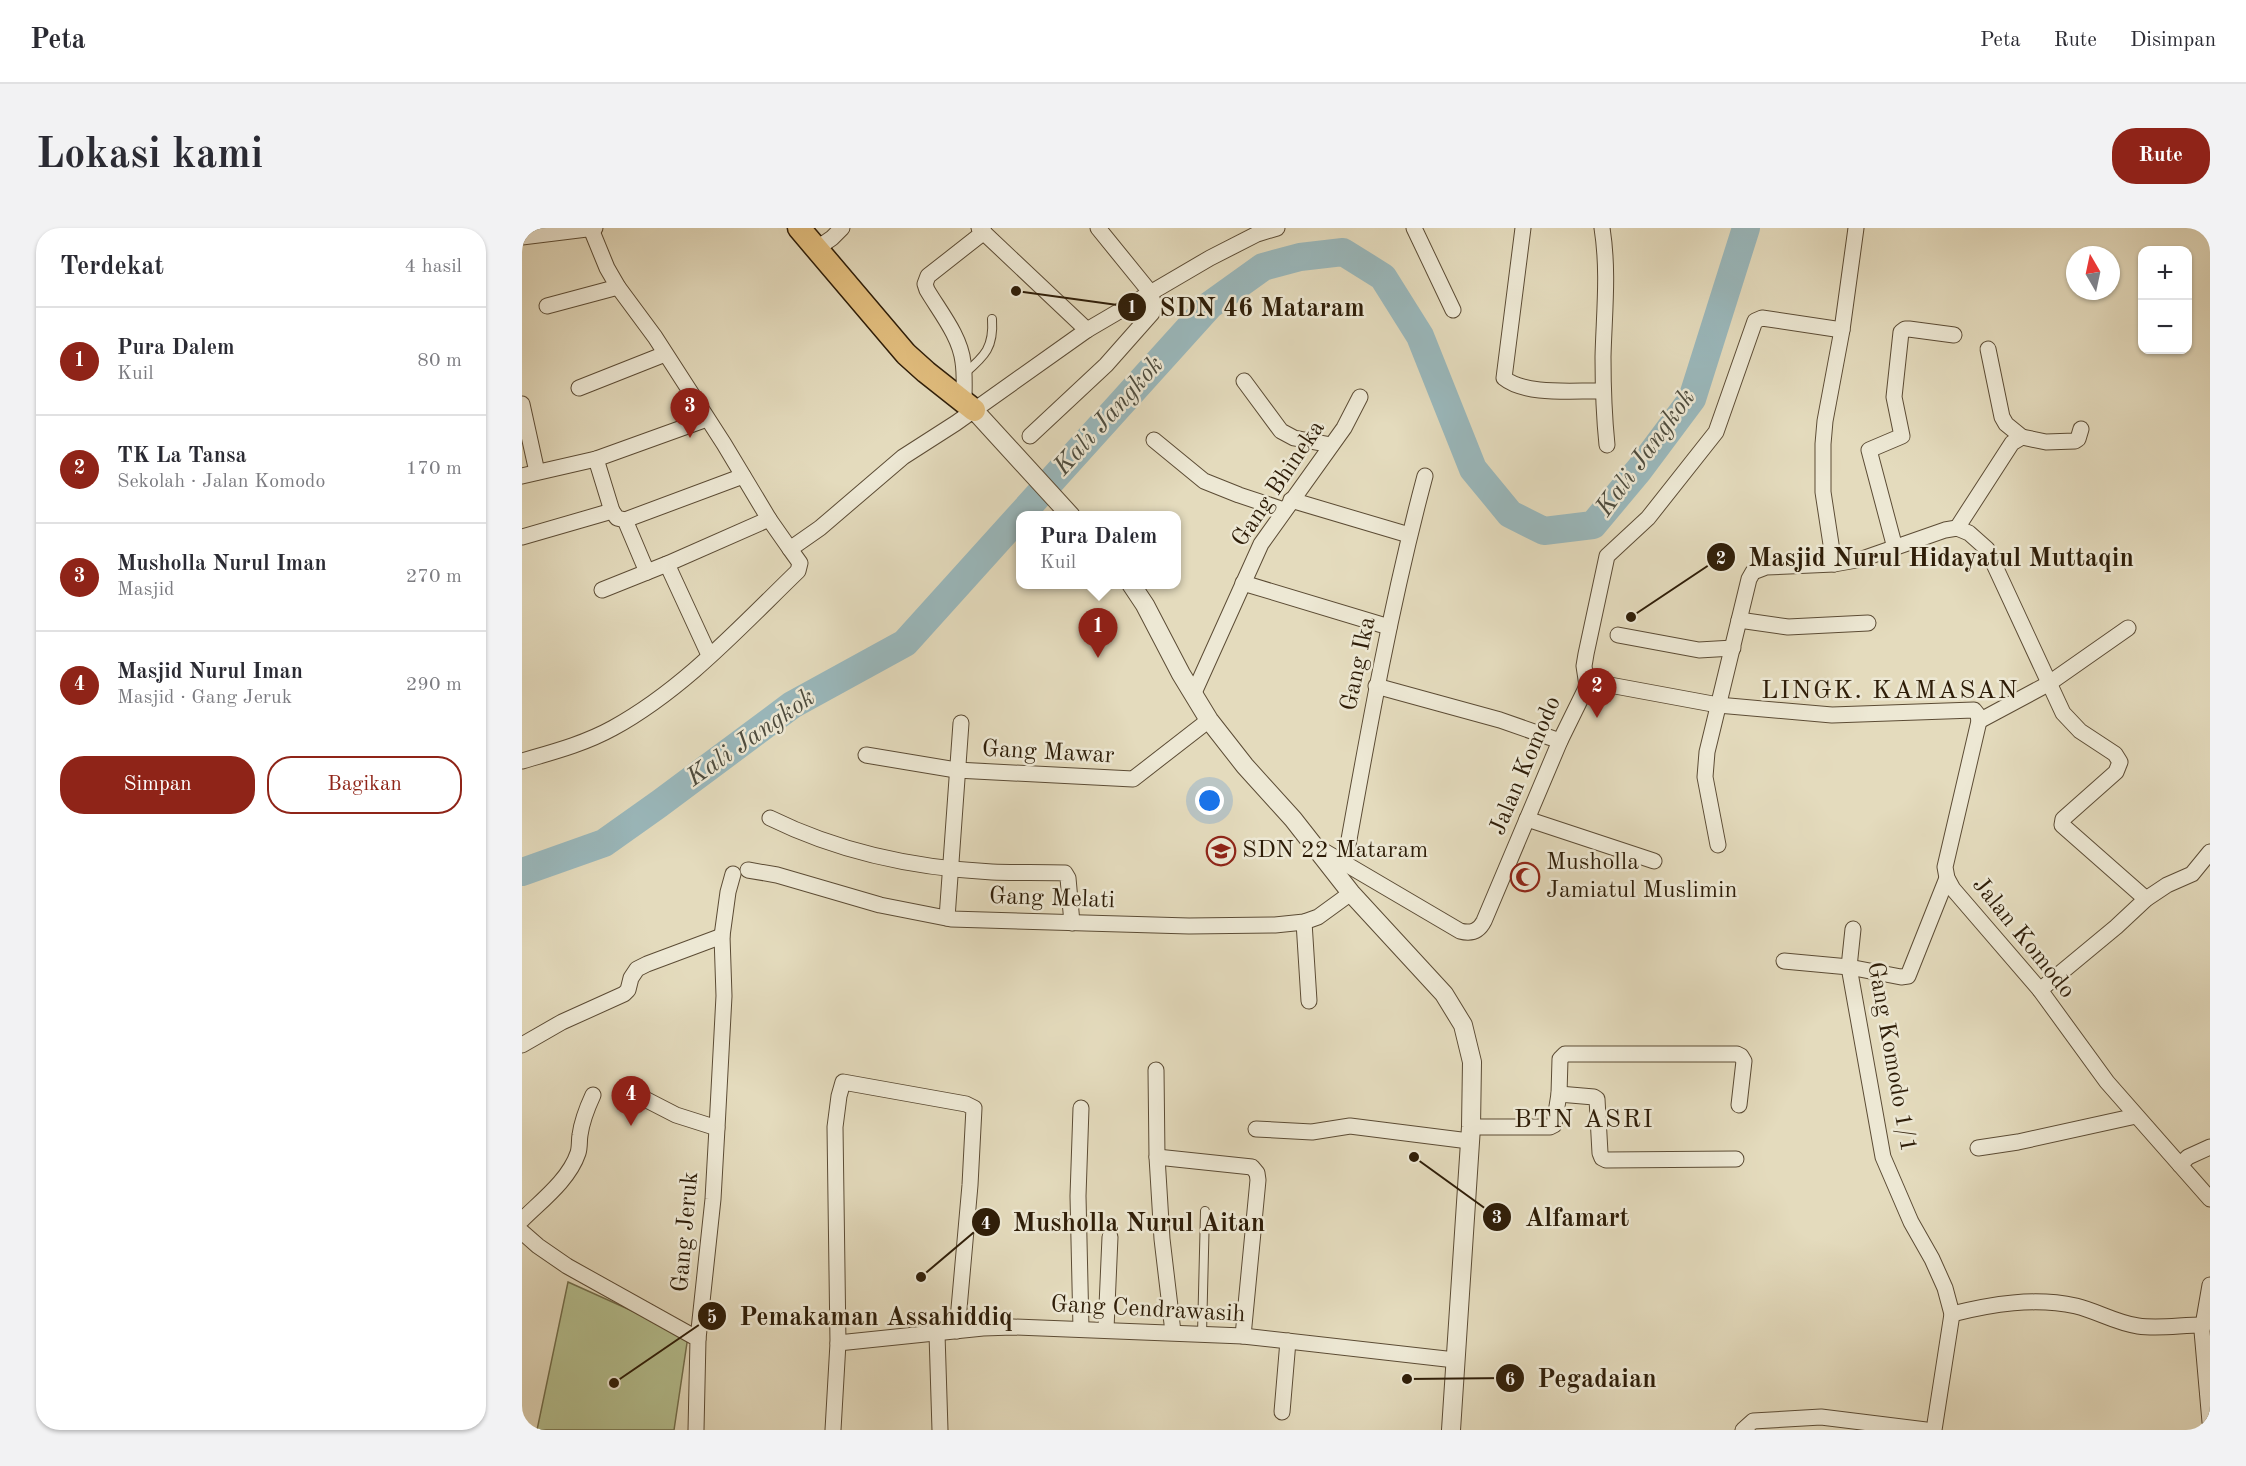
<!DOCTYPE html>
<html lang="id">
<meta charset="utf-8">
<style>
body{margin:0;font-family:"Old Standard TT",serif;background:#f2f2f3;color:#2b2b33}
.controls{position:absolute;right:18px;top:18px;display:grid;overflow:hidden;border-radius:12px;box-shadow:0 2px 4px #0004}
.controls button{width:54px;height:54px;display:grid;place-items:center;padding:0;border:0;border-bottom:2px solid #e1e1e2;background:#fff;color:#2b2b33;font:30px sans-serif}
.compass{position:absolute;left:1544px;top:18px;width:54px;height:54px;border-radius:50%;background:#fff;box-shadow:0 2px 4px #0004;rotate:351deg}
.you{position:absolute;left:688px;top:573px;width:21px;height:21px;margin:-15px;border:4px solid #fff;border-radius:50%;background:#1a73e8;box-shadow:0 0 0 9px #1a73e833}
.badge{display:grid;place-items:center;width:39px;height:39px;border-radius:50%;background:#8f2418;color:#fff;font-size:20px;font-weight:700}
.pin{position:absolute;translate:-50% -50px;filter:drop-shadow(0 2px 3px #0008)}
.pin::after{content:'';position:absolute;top:32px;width:21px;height:18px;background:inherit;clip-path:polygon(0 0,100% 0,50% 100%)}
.popup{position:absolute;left:494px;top:283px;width:165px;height:78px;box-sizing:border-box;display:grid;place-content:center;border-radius:12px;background:#fff;filter:drop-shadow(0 2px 4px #0005);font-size:20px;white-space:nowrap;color:#7c7c81}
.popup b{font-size:22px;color:#2b2b33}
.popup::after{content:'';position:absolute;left:50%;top:100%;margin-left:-12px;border:12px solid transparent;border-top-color:#fff}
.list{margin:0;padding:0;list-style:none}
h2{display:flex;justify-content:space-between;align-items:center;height:78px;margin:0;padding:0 24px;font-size:26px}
h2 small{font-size:20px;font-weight:400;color:#7c7c81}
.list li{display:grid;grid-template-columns:39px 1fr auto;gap:18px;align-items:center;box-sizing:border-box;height:108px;padding:0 24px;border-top:2px solid #e1e1e2}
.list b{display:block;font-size:22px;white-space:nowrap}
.list p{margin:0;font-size:20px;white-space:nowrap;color:#7c7c81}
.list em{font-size:20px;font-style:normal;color:#7c7c81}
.actions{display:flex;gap:12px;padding:18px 24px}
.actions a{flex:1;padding:14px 0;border:2px solid #8f2418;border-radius:24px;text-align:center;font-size:21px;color:#8f2418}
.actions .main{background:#8f2418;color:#fff}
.map{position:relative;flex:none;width:1688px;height:1202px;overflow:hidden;border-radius:24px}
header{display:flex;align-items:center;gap:36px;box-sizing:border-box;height:84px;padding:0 30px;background:#fff;border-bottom:2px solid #e1e1e2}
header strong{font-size:28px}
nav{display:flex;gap:33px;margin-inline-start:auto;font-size:21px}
.intro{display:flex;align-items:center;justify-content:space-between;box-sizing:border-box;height:144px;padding:0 36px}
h1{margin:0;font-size:42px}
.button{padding:15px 27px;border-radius:24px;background:#8f2418;color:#fff;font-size:21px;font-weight:700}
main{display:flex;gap:36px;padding:0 36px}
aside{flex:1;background:#fff;border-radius:24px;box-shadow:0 2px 4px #0004}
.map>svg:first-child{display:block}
.green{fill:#b5c090;stroke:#726e4c;stroke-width:1.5}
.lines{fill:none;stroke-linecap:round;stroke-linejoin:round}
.river{stroke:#9ab8bc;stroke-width:28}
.service-casing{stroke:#5c4c35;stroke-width:10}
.minor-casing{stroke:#5c4c35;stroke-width:17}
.tertiary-casing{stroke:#5c4c35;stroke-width:20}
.primary-casing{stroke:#2e1d08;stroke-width:25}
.service{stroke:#ede8d4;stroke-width:8}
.minor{stroke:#ede8d4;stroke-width:15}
.tertiary{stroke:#ede8d4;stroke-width:18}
.primary{stroke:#e2be7e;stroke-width:22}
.labels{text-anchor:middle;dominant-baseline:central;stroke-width:5;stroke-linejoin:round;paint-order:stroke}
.street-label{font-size:24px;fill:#2e1d08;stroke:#ede8d4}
.poi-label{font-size:24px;fill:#2e1d08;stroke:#ede8d4;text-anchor:start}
.water-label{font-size:26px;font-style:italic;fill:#4e4c3e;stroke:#ede8d4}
.neighbourhood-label{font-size:26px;letter-spacing:1.5px;fill:#2e1d08;stroke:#ede8d4}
.leader{fill:none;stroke:#2e1d08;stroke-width:2}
.callout-dot{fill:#2e1d08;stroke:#ede8d4;stroke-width:2}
.mark-label{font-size:18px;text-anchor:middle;font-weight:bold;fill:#fff}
.callout-label{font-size:26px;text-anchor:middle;font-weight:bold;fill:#2e1d08;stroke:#ede8d4;stroke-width:5;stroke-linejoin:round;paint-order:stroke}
</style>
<header>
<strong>Peta</strong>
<nav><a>Peta</a><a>Rute</a><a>Disimpan</a></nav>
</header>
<div class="intro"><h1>Lokasi kami</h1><a class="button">Rute</a></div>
<main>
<aside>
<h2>Terdekat<small>4 hasil</small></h2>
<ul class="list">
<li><span class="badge">1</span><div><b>Pura Dalem</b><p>Kuil</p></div><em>80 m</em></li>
<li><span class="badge">2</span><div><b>TK La Tansa</b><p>Sekolah · Jalan Komodo</p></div><em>170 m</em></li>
<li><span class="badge">3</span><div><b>Musholla Nurul Iman</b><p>Masjid</p></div><em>270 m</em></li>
<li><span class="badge">4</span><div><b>Masjid Nurul Iman</b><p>Masjid · Gang Jeruk</p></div><em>290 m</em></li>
</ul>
<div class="actions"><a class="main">Simpan</a><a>Bagikan</a></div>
</aside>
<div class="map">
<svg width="1688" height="1202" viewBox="0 0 1688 1202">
<rect width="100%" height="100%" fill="#e4dbbd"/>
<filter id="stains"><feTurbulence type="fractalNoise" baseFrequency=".00333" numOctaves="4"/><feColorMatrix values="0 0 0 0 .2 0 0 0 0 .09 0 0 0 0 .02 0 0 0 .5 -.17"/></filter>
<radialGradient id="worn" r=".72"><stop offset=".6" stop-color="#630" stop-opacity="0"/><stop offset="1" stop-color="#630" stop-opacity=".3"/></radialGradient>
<polygon class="green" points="46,1054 166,1108 152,1202 15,1202"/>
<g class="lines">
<polyline class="river" points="0,644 82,615 137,576 270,477 383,415 688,77 741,39 778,29 821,24 861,49 898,108 951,241 988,286 1022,303 1071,297 1117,242 1170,171 1224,0"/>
<g class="service-casing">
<g id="service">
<path d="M443,145C463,128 472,119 470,91"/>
<polyline points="680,1106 683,983"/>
</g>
</g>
<g class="minor-casing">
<g id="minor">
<polyline points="457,0 565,102"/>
<polyline points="892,0 931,82"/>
<path d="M1001,0L982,150C1004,168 1054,162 1081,163"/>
<path d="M1080,0C1087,44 1082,86 1081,129C1081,159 1082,188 1085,217"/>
<polyline points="69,1 85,40 96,59 133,109 202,216 247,291 268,321"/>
<polyline points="0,9 73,0"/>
<polyline points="294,21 310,10 320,0"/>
<polyline points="25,78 96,59"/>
<polyline points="1466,121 1480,189 1484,196 1500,209"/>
<polyline points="722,153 759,203 772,210 809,217"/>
<polyline points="57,160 143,126"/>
<path d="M442,173C442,161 443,147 441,134C438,108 418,84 405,62L403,56L406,48L462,4"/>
<polyline points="0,176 15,244"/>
<polyline points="508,208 584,137 630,85 632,77 628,64 576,0"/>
<polyline points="632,212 682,253 717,267 762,282"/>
<polyline points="74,231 90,283"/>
<polyline points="0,248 74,231 185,191"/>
<polyline points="769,272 887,307"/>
<polyline points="103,292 221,248"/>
<polyline points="1435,300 1490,215 1500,209 1524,214 1553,213 1556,211 1559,201"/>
<polyline points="0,309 90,283 95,290 103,292 125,344 145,336 187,427"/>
<polyline points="1373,320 1347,222 1380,208 1372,169 1379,104 1383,101 1387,101 1432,107"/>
<polyline points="145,336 247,291"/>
<polyline points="1312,336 1301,264 1301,216 1303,193 1320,102 1334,0"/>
<polyline points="721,355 867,399"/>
<polyline points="80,362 125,344"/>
<polyline points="1217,392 1266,399 1346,395"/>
<polyline points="1096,407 1177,422 1211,420"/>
<polyline points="854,458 978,492 1038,513"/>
<polyline points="1065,458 1062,438 1064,426 1085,328 1126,290 1194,204 1233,93 1240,90 1320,102"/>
<polyline points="671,467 739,316 822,200 838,169"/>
<polyline points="1457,493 1526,456 1606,400"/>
<polyline points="344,527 434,542 611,551 687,492"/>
<path d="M0,533C31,524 62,516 91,500C162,461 218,399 276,343L278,335L268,321L298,300L381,229L434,195L565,102L688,30L735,6L755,0"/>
<path d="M248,590C317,624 392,640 470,644C494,645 519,644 543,645L546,650L550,695"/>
<polyline points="1005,591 1132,633"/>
<polyline points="1196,617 1183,549 1185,524 1227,351 1231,344 1244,339 1312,336 1340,331 1423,302 1435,300 1447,305 1465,321 1541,485 1558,503 1593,526 1598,534 1594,544 1541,591 1540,597 1624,671"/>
<path d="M795,619L938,703C949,706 957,703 962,693L1038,513L1065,458L1077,455L1196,477L1310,487L1452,482L1456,487L1457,493L1423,639L1425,650L1431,661L1518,762L1585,854L1688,971"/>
<path d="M823,634C846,505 869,375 903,248"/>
<polyline points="226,642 255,647 358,677 429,691 667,698 753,697 782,694 796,689 829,665"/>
<polyline points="425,690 439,495"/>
<polyline points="782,694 787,773"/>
<polyline points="1331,701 1327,739 1361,929 1389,994 1410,1031 1423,1060 1430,1086 1412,1202"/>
<polyline points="1262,733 1327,739 1379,749 1386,748 1425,650"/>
<polyline points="1518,762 1594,699 1624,671 1645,657 1670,646 1688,624"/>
<polyline points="0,817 40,794 102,766 106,762 109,750 115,741 125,736 200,708"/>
<polyline points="634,842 635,929 640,1011 651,1104"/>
<polyline points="1037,866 1072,869 1075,871 1078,925 1080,930 1084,932 1214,931"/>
<polyline points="119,869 154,887 195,900"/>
<polyline points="949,899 1028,899 1032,897 1037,866 1038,831 1043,826 1215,826 1219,828 1222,833 1217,877"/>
<polyline points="734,901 790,904 828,898 947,913"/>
<polyline points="1456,920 1496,914 1614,888"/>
<polyline points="635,929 730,939 735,945 736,952 721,1108"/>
<polyline points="1658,937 1666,929 1688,919"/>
<path d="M0,992C19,973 47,952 56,925C58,919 57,912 58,907C60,892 65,880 71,867"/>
<polyline points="0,1004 16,1018 45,1038 176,1111 174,1202"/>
<polyline points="1688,1057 1680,1103 1688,1194"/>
<path d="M1430,1086C1470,1076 1512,1069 1554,1078C1575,1083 1594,1095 1616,1098C1637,1101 1659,1097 1681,1097"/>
<polyline points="559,1101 556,968 559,880"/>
<polyline points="584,1101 588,1009"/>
<polyline points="415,1106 418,1202"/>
<polyline points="176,1111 191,971 195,900 202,768 200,708 206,664 211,646"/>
<polyline points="316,1115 461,1100 491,1099 721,1108 933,1132"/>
<polyline points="760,1184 766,1113"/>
<polyline points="311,1202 316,1115 313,899 317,868 321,854 444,876 452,880 448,957 435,1103"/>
<polyline points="1221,1202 1231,1193 1299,1189 1404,1202"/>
</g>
</g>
<g class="tertiary-casing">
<g id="tertiary">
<polyline points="452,182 549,288"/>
<polyline points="609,356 623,377 659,446 687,492 723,538 771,591 829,665 922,766 941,797 950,834 949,899 929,1202"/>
</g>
</g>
<g class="primary-casing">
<polyline id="primary" points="277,0 384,126 404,144 452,182"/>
</g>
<use href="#service" class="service"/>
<use href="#minor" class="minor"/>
<use href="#tertiary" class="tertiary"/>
<use href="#primary" class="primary"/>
</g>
<defs>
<g id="school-ring" transform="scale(1.5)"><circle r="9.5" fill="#ede8d4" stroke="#8f2418" stroke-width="1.5"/><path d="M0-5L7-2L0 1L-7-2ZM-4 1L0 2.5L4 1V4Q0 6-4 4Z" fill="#8f2418"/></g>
<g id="mosque-ring" transform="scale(1.5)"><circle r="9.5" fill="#ede8d4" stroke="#8f2418" stroke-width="1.5"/><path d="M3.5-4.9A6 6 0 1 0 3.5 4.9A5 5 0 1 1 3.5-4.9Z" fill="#8f2418"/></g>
</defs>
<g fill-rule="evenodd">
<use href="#school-ring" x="699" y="623"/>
<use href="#mosque-ring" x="1003" y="649"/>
</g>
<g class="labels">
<g class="street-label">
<text transform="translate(757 256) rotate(-56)">Gang Bhineka</text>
<text transform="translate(837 436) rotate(-78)">Gang Ika</text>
<text transform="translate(526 525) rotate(3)">Gang Mawar</text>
<text transform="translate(1004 538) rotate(-67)">Jalan Komodo</text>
<text transform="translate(530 671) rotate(2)">Gang Melati</text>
<text transform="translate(1501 710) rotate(51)">Jalan Komodo</text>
<text transform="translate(1369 829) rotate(80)">Gang Komodo 1/1</text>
<text transform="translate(164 1004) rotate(-85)">Gang Jeruk</text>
<text transform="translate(626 1082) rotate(3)">Gang Cendrawasih</text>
</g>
<g class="poi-label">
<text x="720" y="623">SDN 22 Mataram</text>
<text x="1024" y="635">Musholla<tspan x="1024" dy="28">Jamiatul Muslimin</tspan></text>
</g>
<g class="water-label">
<text transform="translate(587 188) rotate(-48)">Kali Jangkok</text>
<text transform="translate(1124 225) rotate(-54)">Kali Jangkok</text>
<text transform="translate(229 510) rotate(-35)">Kali Jangkok</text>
</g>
<g class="neighbourhood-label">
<text x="1368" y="463">LINGK. KAMASAN</text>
<text x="1062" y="892">BTN ASRI</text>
</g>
</g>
<path class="leader" d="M494 63L610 79M1109 389L1199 329M892 929L975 989M399 1049L464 994M92 1155L190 1088M885 1151L988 1150"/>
<g class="callout-dot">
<circle cx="494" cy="63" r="6"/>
<circle cx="1109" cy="389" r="6"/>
<circle cx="892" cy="929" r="6"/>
<circle cx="399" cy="1049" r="6"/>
<circle cx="92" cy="1155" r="6"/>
<circle cx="885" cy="1151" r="6"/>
<circle cx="610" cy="79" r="15"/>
<circle cx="1199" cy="329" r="15"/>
<circle cx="975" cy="989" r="15"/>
<circle cx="464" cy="994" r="15"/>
<circle cx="190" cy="1088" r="15"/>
<circle cx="988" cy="1150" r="15"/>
</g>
<g class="mark-label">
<text x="610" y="85">1</text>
<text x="1199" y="336">2</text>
<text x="975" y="995">3</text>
<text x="464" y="1001">4</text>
<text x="190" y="1095">5</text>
<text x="988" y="1157">6</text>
</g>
<g class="callout-label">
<text x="740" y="88">SDN 46 Mataram</text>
<text x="1419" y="338">Masjid Nurul Hidayatul Muttaqin</text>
<text x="1055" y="998">Alfamart</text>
<text x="617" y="1003">Musholla Nurul Aitan</text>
<text x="354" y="1097">Pemakaman Assahiddiq</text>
<text x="1075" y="1159">Pegadaian</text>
</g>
<rect width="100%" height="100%" filter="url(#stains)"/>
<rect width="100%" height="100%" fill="url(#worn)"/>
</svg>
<div class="controls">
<button>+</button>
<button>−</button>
</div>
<svg class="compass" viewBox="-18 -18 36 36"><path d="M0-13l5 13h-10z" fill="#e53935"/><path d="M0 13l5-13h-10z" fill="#7c7c81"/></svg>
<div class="you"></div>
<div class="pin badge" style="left:576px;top:430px">1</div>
<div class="popup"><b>Pura Dalem</b>Kuil</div>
<div class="pin badge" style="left:1075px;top:490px">2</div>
<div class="pin badge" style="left:168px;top:210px">3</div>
<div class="pin badge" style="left:109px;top:898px">4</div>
</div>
</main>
